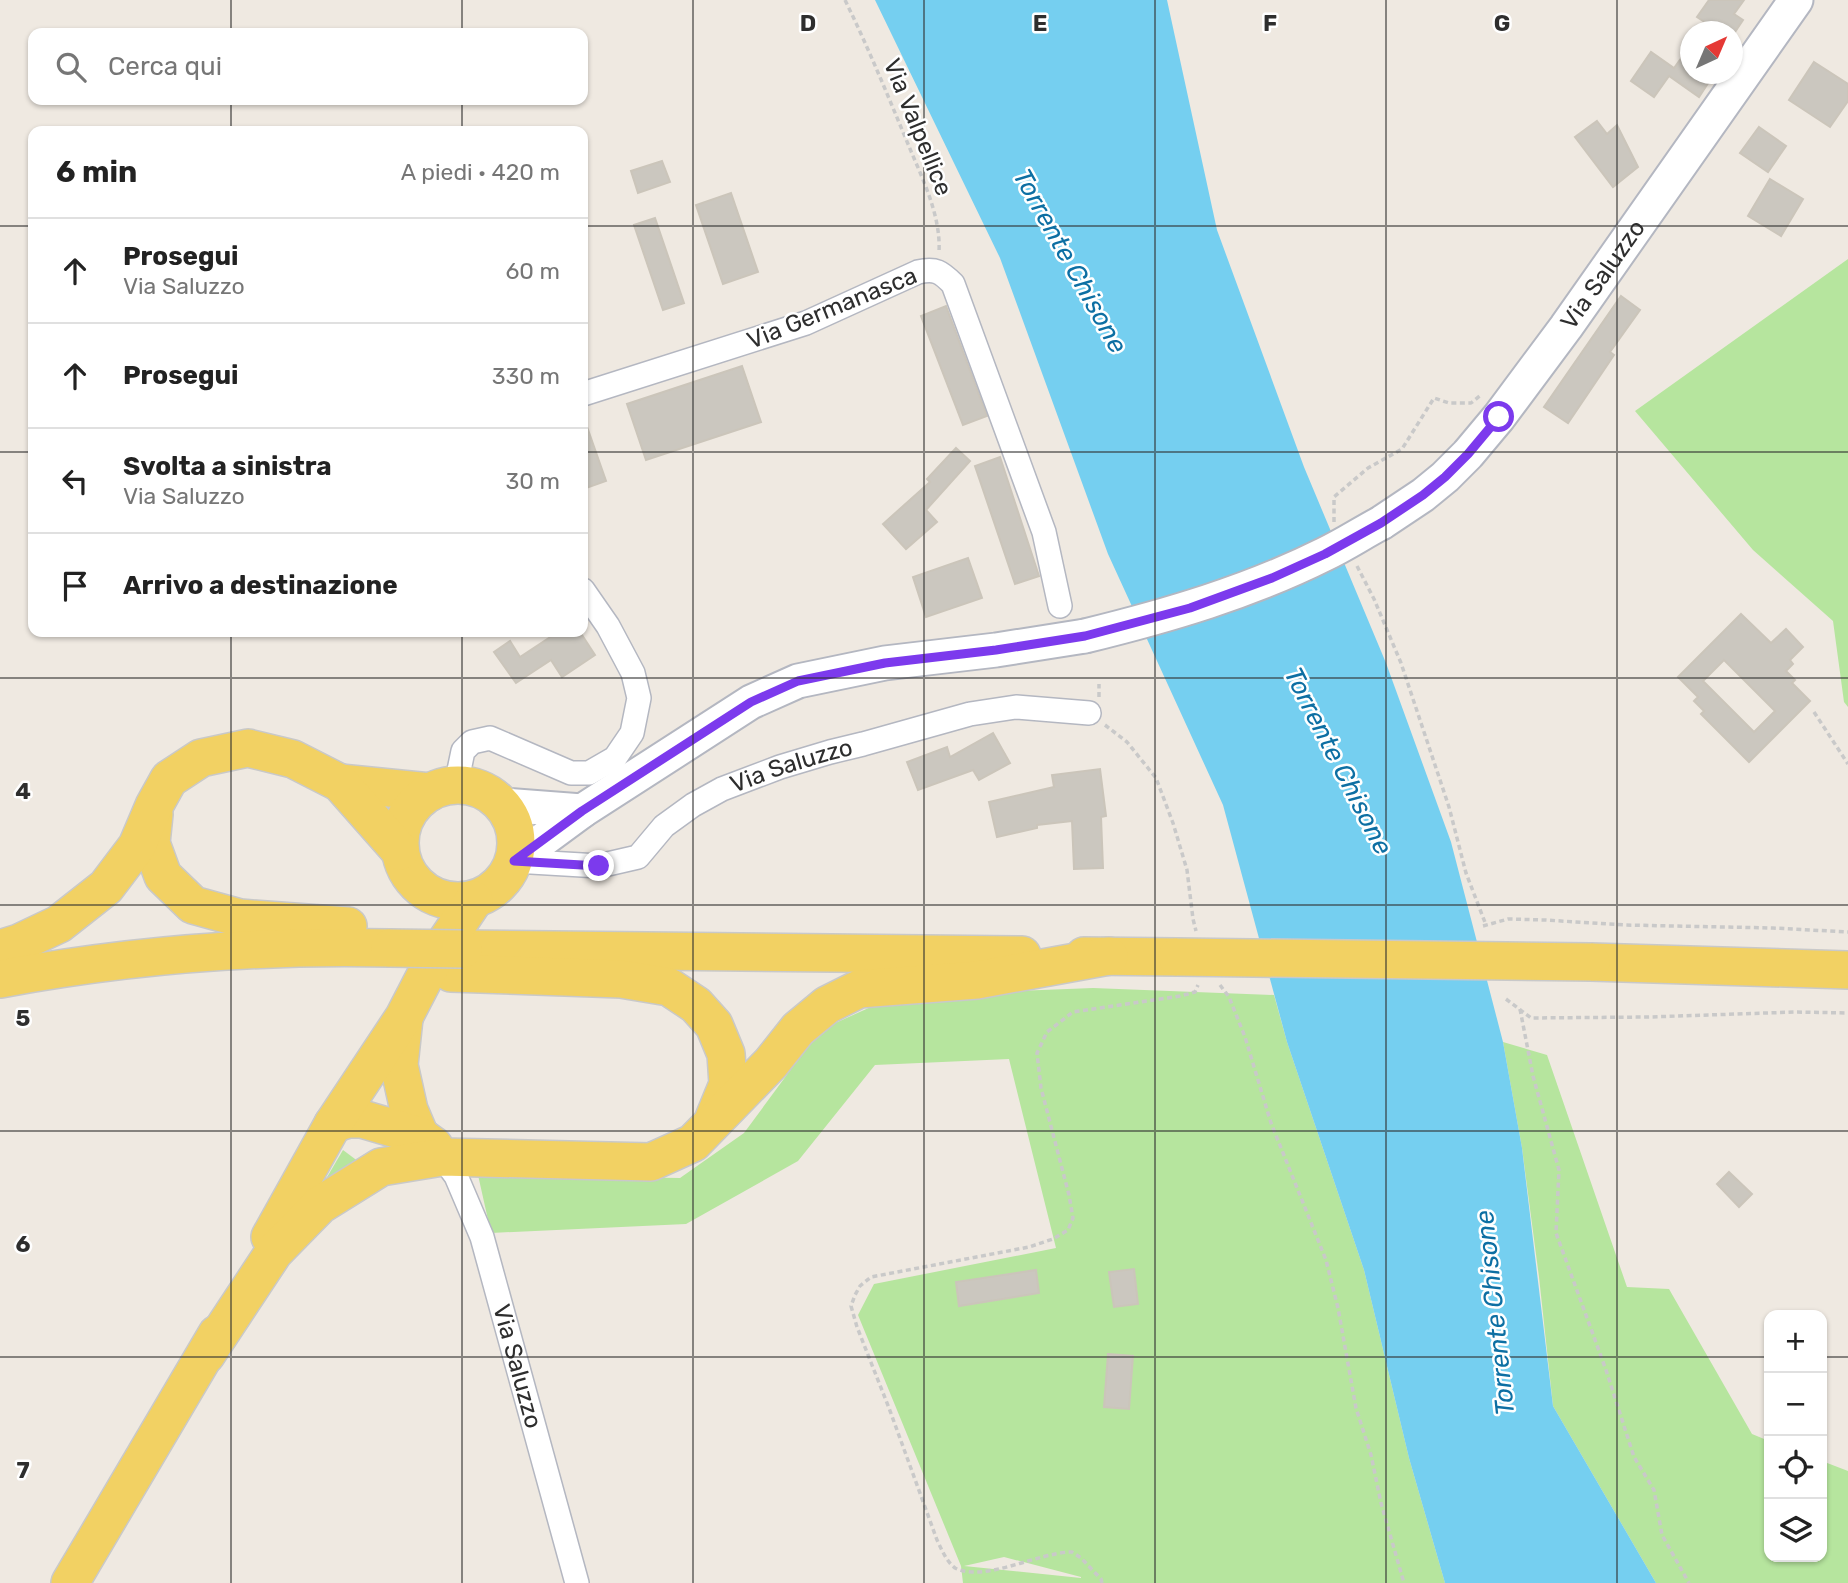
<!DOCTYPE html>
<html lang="it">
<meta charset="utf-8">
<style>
body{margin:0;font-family:Rubik,sans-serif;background:#f2f2f2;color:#222}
.controls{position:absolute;right:21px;bottom:21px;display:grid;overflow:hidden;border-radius:14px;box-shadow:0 2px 5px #0004}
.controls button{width:63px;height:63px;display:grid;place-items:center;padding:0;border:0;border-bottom:2px solid #e0e0e0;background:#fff;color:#222;font:35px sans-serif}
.compass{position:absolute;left:1680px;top:21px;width:63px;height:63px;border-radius:50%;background:#fff;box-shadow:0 2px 5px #0004;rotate:44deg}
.stop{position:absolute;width:21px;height:21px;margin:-16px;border:5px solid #7c3aed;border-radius:50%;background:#fff}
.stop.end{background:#7c3aed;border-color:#fff;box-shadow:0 2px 7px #0008}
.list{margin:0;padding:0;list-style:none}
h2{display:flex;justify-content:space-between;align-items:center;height:91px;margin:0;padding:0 28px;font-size:30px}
h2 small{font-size:23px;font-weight:400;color:#767676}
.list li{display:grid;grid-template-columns:46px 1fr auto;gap:21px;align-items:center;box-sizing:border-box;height:105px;padding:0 28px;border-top:2px solid #e0e0e0}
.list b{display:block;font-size:26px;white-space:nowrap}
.list p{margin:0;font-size:23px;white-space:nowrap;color:#767676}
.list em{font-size:23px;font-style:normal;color:#767676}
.icon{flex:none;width:38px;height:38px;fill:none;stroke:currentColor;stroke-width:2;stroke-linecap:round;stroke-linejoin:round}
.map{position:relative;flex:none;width:1848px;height:1583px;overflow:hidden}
.search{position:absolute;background:#fff;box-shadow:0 2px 5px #0004;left:28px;top:28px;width:560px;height:77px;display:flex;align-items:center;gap:18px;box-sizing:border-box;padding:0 24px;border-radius:14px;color:#767676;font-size:26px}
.panel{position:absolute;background:#fff;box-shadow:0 2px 5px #0004;left:28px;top:126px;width:560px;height:511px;border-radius:14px}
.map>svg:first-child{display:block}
.green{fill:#b6e59e;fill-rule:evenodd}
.water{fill:#75cff0}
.building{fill:#cbc7bf;stroke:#cbc5ba;stroke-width:2;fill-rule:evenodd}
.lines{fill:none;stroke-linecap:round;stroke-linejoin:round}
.minor-casing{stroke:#b4b7c1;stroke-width:26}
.secondary-casing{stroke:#b4b7c1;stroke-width:37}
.primary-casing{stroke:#c9c9c9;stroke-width:40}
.path{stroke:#c9c9c9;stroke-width:3.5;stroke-dasharray:5 3.5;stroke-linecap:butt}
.minor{stroke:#fff;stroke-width:23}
.secondary{stroke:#fff;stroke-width:33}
.primary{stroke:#f2d163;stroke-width:37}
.secondary-bridge-casing{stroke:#b4b7c1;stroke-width:37;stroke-linecap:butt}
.primary-bridge-casing{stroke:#c9c9c9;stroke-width:40;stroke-linecap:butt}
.secondary-bridge{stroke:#fff;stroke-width:33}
.primary-bridge{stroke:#f2d163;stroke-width:37}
.route{stroke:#7c3aed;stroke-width:9}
.grid{fill:none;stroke:#2e2e2e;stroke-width:2;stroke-opacity:0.55}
.labels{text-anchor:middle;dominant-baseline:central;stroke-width:5;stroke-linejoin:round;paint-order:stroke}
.street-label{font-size:24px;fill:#2e2e2e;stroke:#fff}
.water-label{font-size:26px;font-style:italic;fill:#0d6fa3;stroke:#fff}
.grid-label{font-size:23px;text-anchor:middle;font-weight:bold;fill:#2e2e2e;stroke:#fff;stroke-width:5;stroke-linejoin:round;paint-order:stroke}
</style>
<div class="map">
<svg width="1848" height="1583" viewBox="0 0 1848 1583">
<rect width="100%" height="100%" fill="#efe9e1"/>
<g class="green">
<polygon points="1848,259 1848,707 1844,702 1833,621 1753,550 1635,411"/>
<path d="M1093,988L1274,995L1287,1042L1364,1270L1409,1458L1445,1583H963L961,1566L858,1315L874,1284L1056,1248L1009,1059L875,1065L798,1161L686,1224L491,1233L478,1175L680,1178L744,1133L820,1030L895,996ZM1004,1557L1081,1577V1578L964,1566Z"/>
<polygon points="1503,1042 1547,1055 1627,1287 1669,1289 1752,1434 1769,1441 1769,1557 1822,1557 1822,1461 1848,1471 1848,1583 1656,1583 1553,1406 1539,1277 1522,1148"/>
<polygon points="343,1150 367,1168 323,1184"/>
</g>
<polygon class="water" points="875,0 1167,0 1217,230 1304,467 1386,663 1451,842 1503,1042 1522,1148 1553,1406 1656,1583 1445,1583 1409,1458 1364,1270 1287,1042 1223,805 1108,554 1000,258"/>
<g class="building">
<polygon points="1709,0 1744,0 1734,14 1743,20 1735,32 1701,32 1706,23 1697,17"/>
<polygon points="1690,46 1690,74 1714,74 1699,97 1669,76 1654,97 1631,81 1651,52 1674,68"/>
<polygon points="1814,62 1848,84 1848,101 1830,127 1789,100"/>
<polygon points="1597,121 1607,134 1617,125 1638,167 1613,187 1575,137"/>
<polygon points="1759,127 1786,146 1768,172 1740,153"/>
<polygon points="662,161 670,182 638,193 631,171"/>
<polygon points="1770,179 1803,199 1781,236 1748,216"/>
<polygon points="731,193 758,272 723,284 696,205"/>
<polygon points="655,218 684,303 663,310 634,225"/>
<polygon points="1621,296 1640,310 1610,352 1614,355 1568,423 1544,407"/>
<polygon points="946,306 987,416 963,425 921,316"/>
<polygon points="742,366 761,422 646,460 627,404"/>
<polygon points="585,421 606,481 583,489 583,422"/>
<polygon points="956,448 970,461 926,510 937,522 906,549 883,524 930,482 927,479"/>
<polygon points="1000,457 1039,576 1015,584 975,466"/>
<polygon points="968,558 982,598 926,617 913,577"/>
<path d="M1741,614L1771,643L1786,629L1803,647L1790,660L1793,664L1786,671L1795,680L1792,683L1810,701L1749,762L1701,714L1704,711L1694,701L1698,697L1678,677ZM1724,660L1775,711L1754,732L1703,681Z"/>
<polygon points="558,632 580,632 595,655 562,677 551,660 516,683 494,652 510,641 520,657"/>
<polygon points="993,733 1010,763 979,780 973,770 918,790 907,762 947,747 950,757"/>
<polygon points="1100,769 1106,816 1101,817 1103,868 1074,869 1072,821 1037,825 1037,828 997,837 989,802 1054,787 1052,775"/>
<polygon points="1729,1172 1752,1194 1739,1207 1717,1184"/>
<polygon points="1134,1269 1138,1304 1114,1307 1109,1272"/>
<polygon points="1036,1270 1039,1293 959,1306 956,1282"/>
<polygon points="1108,1354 1133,1356 1129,1409 1104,1407"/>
</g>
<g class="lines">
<g class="minor-casing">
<g id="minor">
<path d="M583,394L806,323L918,272C936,268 941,272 953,284L1044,532L1060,606"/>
<polyline points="456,785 463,751 472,742 490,738 571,773 589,773 615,758 632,733 639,698 633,673 608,626 583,590"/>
<path id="s1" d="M514,861L599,866L638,857L664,826L693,805L722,789L780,767L830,752L863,744L970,714L1016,707L1089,713"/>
<path id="s2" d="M442,1157L456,1176L482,1237L577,1583"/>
</g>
</g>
<g class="secondary-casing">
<g id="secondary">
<path id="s3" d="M1381,523L1423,495L1445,477L1468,454L1499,417L1566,327L1796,0"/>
<polyline points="503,805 582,811"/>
<polyline points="514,861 582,811 751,702 798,681 885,663 996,650 1085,636"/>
</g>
</g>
<g class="primary-casing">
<g id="primary">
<polyline points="340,783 430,792"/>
<circle cx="458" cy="843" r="58"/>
<polyline points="154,814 151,843 163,876 193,905 240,918 348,926"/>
<polyline points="0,949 19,943 59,924 106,887 137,846 154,806 169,779 201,758 248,748 293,759 340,783 400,851"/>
<polyline points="463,949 1022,955"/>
<polyline points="1084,956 1177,957"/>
<polyline points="1591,962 1848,970"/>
<polyline points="451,973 621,979 669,987 696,1005 714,1025 726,1054 728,1084 714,1118"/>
<path d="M0,979C129,955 259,945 390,948"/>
<polyline points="404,1018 399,1065 409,1110 420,1136"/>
<polyline points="333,1124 348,1119 362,1119 420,1136 434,1146"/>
<polyline points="270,1237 333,1124 404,1017 433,961 474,900"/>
<polyline points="206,1355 274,1252 320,1205 381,1167 442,1157 651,1162 693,1143 771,1063 798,1029 827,1005 859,989 977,980 1109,956"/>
<polyline points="70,1583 217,1334"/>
</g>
</g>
<g class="path">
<path d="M845,0C868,47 888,96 908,144C922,178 941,215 939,252"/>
<polyline points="1334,522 1334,497 1368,468 1402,449 1434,398 1449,403 1471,403 1481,395"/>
<polyline points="1357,566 1374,599 1401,663 1449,807 1466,873 1486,925"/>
<polyline points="1099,697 1099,684"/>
<polyline points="1814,712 1848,764"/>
<polyline points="1105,725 1127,742 1156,778 1173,823 1187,870 1193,919 1196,931"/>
<polyline points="1483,926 1508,919 1545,920 1625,925 1773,928 1848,932"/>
<polyline points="1220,985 1229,997 1245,1037 1271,1123 1326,1260 1338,1308 1356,1408 1371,1455 1381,1503 1404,1583"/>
<polyline points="1506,999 1531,1018 1649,1017 1795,1012 1848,1013"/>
<polyline points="1520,1009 1533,1076 1559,1170 1556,1233 1606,1370 1634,1457 1654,1490 1662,1535 1689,1583"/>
<path d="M1102,1583L1101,1579L1081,1558L1072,1552C1039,1552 984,1583 955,1568C946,1561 942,1550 937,1540L889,1408L857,1327L851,1306L855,1295L860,1286L871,1277L1029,1247L1053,1239L1068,1230L1073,1218L1069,1195L1041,1088L1037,1053L1047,1032L1073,1012L1180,996L1195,992L1198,985"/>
</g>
<use href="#minor" class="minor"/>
<use href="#secondary" class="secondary"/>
<use href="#primary" class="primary"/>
<g class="secondary-bridge-casing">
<path id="secondary-bridge" d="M1085,636C1167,616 1249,592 1325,554C1344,545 1362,533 1381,523"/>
</g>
<g class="primary-bridge-casing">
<g id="primary-bridge">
<polyline points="390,948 463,949"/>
<polyline points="1177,957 1591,962"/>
</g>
</g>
<use href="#secondary-bridge" class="secondary-bridge"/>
<use href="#primary-bridge" class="primary-bridge"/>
</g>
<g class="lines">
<polyline class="route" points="599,866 514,861 582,811 751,702 798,681 885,663 996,650 1085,636 1190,608 1272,578 1325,554 1381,523 1423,495 1445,477 1468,454 1499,417"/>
</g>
<path class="grid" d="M231,0V33M462,0V33M693,0V1583M924,0V1583M1155,0V1583M1386,0V1583M1617,0V1583M231,100V131M462,100V131M0,226H33M583,226H1848M0,452H33M583,452H1848M231,632V1583M462,632V1583M0,678H1848M0,905H1848M0,1131H1848M0,1357H1769M1822,1357H1848"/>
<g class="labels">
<g class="street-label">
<text transform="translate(918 127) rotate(68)">Via Valpellice</text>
<text stroke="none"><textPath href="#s3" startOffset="336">Via Saluzzo</textPath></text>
<text transform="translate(832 308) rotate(-22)">Via Germanasca</text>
<text stroke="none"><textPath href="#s1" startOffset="308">Via Saluzzo</textPath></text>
<text stroke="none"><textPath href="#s2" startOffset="224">Via Saluzzo</textPath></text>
</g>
<g class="water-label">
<text transform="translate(1070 261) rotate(61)">Torrente Chisone</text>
<text transform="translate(1338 761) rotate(63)">Torrente Chisone</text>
<text transform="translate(1495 1313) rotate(-96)">Torrente Chisone</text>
</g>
</g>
<g class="grid-label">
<text x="808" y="31">D</text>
<text x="1040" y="31">E</text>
<text x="1270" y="31">F</text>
<text x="1502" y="31">G</text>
<text x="23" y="799">4</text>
<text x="23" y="1026">5</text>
<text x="23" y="1252">6</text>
<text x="23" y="1478">7</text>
</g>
</svg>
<div class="controls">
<button>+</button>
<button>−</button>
<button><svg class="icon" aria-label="locate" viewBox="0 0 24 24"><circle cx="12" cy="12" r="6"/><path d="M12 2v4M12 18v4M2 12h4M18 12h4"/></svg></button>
<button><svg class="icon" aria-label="layers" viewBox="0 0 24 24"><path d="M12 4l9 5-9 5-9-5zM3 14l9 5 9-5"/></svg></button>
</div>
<svg class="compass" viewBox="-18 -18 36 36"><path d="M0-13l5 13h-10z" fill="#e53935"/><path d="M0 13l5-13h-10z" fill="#767676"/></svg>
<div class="stop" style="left:1499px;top:417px"></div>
<div class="stop end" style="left:599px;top:866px"></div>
<div class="search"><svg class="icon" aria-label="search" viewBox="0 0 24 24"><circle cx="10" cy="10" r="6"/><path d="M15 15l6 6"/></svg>Cerca qui</div>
<section class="panel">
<h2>6 min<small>A piedi · 420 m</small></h2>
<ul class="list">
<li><svg class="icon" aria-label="ahead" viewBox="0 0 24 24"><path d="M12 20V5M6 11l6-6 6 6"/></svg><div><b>Prosegui</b><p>Via Saluzzo</p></div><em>60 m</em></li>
<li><svg class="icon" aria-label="ahead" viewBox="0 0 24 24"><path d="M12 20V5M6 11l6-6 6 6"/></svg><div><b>Prosegui</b></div><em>330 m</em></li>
<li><svg class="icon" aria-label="left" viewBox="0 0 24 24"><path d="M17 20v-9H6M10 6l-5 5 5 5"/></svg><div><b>Svolta a sinistra</b><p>Via Saluzzo</p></div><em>30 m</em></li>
<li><svg class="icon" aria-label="arrive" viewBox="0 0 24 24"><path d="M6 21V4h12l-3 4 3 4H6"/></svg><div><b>Arrivo a destinazione</b></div></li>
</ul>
</section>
</div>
